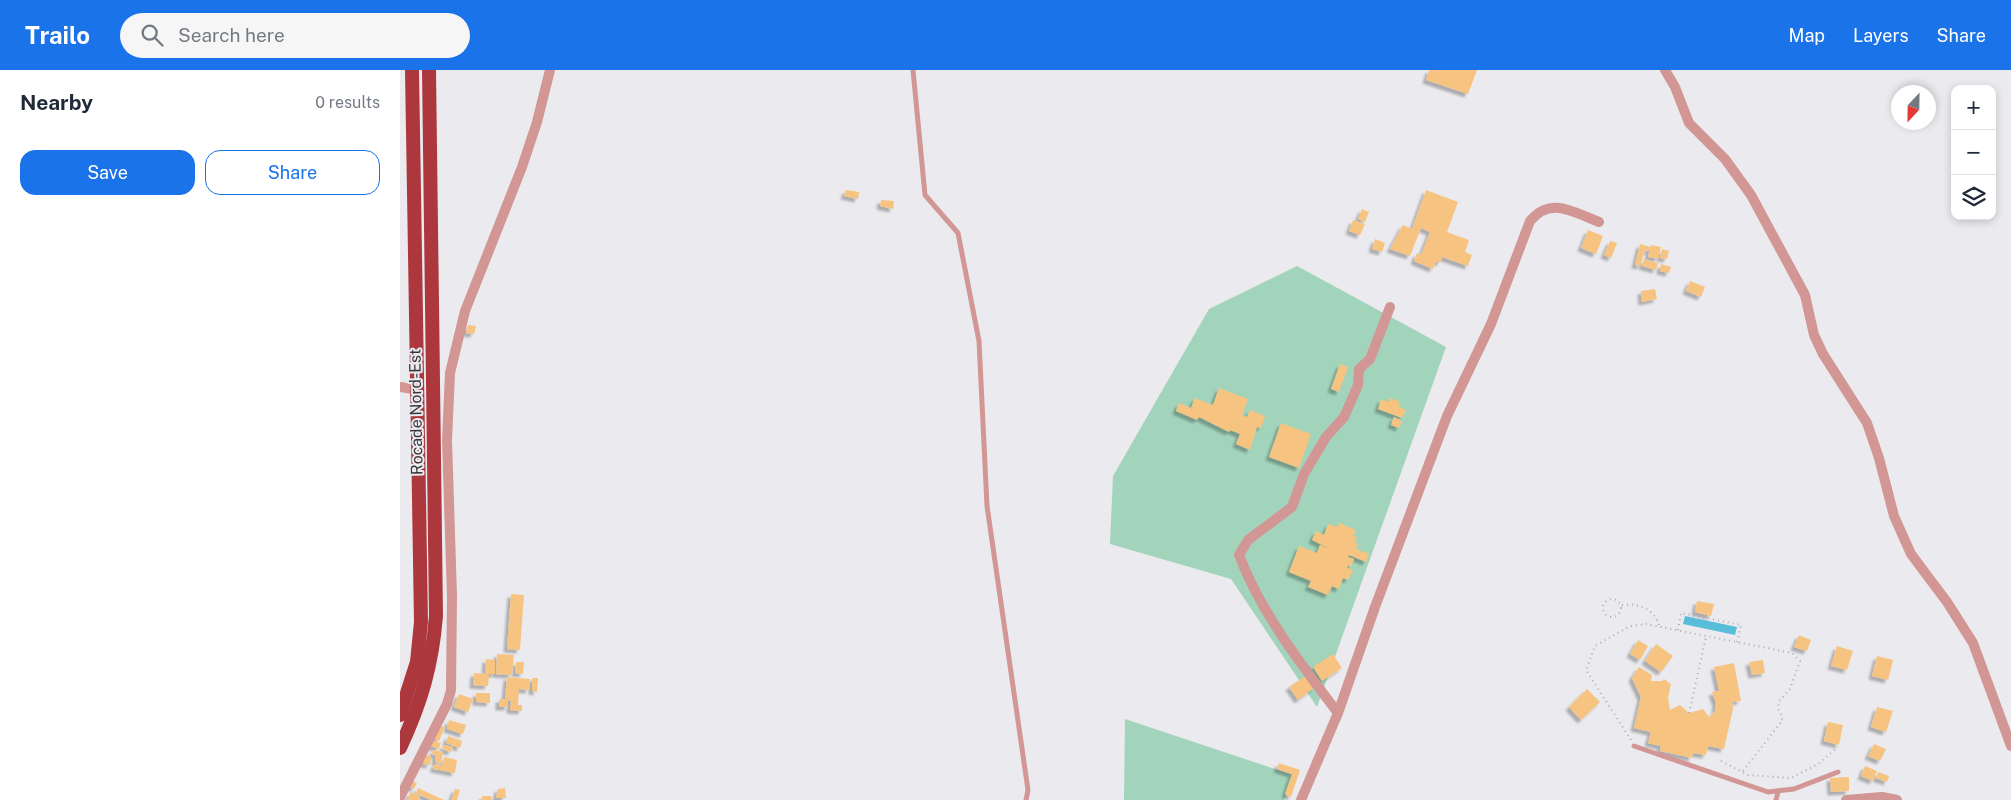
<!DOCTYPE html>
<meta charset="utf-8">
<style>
body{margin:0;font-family:"Public Sans",sans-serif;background:#f6f6f7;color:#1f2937}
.controls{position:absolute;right:15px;top:15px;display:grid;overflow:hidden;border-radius:10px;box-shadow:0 2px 8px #0003}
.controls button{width:45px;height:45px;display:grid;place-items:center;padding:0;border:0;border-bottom:1px solid #e0e1e3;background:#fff;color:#1f2937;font:25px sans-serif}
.compass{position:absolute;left:1491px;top:15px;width:45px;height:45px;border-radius:50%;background:#fff;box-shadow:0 2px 8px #0003;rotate:202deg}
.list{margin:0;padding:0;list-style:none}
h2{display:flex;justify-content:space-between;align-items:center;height:65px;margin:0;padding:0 20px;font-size:21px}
h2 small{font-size:16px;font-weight:400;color:#747a83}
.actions{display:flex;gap:10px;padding:15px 20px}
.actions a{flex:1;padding:11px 0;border:1px solid #1a73e8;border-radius:15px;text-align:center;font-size:18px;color:#1a73e8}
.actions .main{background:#1a73e8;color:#fff}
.icon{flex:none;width:28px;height:28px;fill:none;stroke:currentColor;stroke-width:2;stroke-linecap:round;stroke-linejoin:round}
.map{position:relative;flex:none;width:1611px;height:730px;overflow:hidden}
header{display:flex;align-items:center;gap:30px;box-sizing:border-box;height:70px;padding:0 25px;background:#1a73e8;color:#fff}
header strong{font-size:24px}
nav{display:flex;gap:28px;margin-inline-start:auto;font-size:18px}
.search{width:350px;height:45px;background:#f6f6f7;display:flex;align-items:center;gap:12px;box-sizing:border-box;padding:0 18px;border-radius:28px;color:#747a83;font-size:19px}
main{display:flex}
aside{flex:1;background:#fff}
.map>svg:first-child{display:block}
.green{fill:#a2d4bc}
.water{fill:#57bdd9}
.building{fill:#f6c480;filter:url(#shadow)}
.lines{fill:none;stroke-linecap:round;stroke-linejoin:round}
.path{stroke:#acabaf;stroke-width:2;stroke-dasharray:1 4;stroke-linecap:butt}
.service{stroke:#d29694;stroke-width:5}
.minor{stroke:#d29694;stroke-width:10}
.trunk{stroke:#ac383e;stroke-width:14}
.labels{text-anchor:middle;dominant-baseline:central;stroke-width:4;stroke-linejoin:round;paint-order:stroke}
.street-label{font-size:16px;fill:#373638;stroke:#ebeaee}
</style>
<header>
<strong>Trailo</strong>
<div class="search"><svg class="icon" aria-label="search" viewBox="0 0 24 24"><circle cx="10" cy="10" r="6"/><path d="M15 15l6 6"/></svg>Search here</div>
<nav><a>Map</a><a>Layers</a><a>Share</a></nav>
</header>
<main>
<aside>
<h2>Nearby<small>0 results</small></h2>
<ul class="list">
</ul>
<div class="actions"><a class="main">Save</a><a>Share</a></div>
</aside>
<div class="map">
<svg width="1611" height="730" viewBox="0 0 1611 730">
<defs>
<filter id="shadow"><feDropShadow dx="-3.5" dy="3.5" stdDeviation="1" flood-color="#0004"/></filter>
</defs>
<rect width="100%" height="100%" fill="#ebeaee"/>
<g class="green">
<polygon points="897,196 1046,277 917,637 831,509 710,474 713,406 809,239"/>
<polygon points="725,649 893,705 884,730 724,730"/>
</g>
<polygon class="water" points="1285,546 1337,557 1335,565 1283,554"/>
<g class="building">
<polygon points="1029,0 1077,0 1068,24 1026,10"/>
<polygon points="446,120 459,122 458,129 444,126"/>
<polygon points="1026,120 1058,132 1047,162 1069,170 1065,182 1072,185 1068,196 1042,187 1040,193 1036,191 1033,199 1014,191 1017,183 1021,185 1030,162 1021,158 1010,186 990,179 1003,155 1012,159"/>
<polygon points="481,130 494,131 493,139 480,136"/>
<polygon points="962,139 969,142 965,152 958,149"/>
<polygon points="953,150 965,154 960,165 949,161"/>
<polygon points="1188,160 1203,166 1196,184 1181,178"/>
<polygon points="975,169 985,173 982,182 972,179"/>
<polygon points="1210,171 1217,173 1211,188 1204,185"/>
<polygon points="1240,174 1250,177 1249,181 1245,180 1240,196 1235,195"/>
<polygon points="1251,175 1261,177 1258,189 1248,187"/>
<polygon points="1262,179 1269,181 1267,189 1260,188"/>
<polygon points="1244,189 1258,193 1256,200 1242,196"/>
<polygon points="1261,194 1271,197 1269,203 1260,201"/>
<polygon points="1290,211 1305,217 1301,227 1286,221"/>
<polygon points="1255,219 1257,229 1242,232 1241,221"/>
<polygon points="68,255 76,256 74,264 66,263"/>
<polygon points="940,294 948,297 939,322 931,319"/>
<polygon points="819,318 848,329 842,345 847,347 850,340 865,346 861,358 857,357 850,380 836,374 840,364 830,360 829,362 799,347 797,350 776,341 779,333 791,338 795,328 813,335"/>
<polygon points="990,328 1000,332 999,337 1006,340 1002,348 978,339 981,329 988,332"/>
<polygon points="994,347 1002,351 999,358 991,355"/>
<polygon points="881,353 911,364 899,398 869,387"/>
<polygon points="939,453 956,460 953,466 957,467 955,472 958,473 956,479 969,484 966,492 949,485 948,487 954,489 951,497 948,495 947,498 953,500 948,510 943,508 939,519 932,516 928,525 908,517 911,511 889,502 899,476 917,483 920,475 930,479 912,470 916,461 924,465 928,454 937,457"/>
<polygon points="111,524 124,525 120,580 107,579"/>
<polygon points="1297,531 1314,534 1311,546 1295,542"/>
<polygon points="1399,565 1411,570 1407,581 1394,577"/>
<polygon points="1238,570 1248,576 1240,590 1230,584"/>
<polygon points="1256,574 1273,586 1261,602 1245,591"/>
<polygon points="1437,576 1453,581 1447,600 1431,596"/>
<polygon points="97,584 114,585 112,605 96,604"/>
<polygon points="933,584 942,598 922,611 913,597"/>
<polygon points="1477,586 1493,590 1488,610 1472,606"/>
<polygon points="86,589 95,590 95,604 89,604 88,616 73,615 74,603 85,604"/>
<polygon points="1363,590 1365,603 1352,605 1349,592"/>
<polygon points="116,592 124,592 123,604 115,603"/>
<polygon points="1334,593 1341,631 1332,632 1333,639 1324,679 1308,676 1306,685 1293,683 1292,688 1260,681 1261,676 1248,673 1251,662 1234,658 1241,627 1232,608 1239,597 1252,605 1251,611 1262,611 1264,609 1271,614 1268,628 1270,640 1280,635 1289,643 1303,639 1309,647 1315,641 1316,633 1312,622 1319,621 1314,597"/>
<polygon points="907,605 915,617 898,630 889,617"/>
<polygon points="107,607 130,609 129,620 119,619 118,635 122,635 122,641 110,640 111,631 108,630 108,637 99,637 99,629 105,629"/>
<polygon points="132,608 138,608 137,622 132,621"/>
<polygon points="1187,619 1200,632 1181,650 1169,637"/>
<polygon points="76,623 90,623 90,633 76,632"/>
<polygon points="59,624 73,629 68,642 54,637"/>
<polygon points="1477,637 1493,641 1486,662 1471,657"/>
<polygon points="49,650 66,655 63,664 47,659"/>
<polygon points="1428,652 1443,655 1439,675 1424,671"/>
<polygon points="39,655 45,657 39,671 34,669"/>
<polygon points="48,666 62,671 60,678 46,673"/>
<polygon points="33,671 41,673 39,679 31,676"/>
<polygon points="1474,674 1486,679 1480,691 1468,686"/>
<polygon points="44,675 53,677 51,682 42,679"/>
<polygon points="33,680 43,682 41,694 35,692 36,685 32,684"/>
<polygon points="24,685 31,686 30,695 23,694"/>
<polygon points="44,687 57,690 55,703 34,699 34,694 42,696"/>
<polygon points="879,693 900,700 891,727 885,724 892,704 877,699"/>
<polygon points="1465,696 1477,701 1473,711 1461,706"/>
<polygon points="1478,702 1489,706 1487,712 1476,708"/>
<polygon points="1449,707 1449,721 1431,722 1430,708"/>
<polygon points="12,711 17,713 14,719 9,716"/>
<polygon points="18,718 44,730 32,730 16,723"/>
<polygon points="105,718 106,728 96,728 98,719"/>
<polygon points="55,719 60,720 57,730 51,730"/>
<polygon points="11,722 20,726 19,730 7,730"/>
<polygon points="82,726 91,726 92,730 82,730"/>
</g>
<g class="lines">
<g class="path">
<circle cx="1212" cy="538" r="9"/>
<path d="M1222,535C1240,533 1254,539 1260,557"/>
<polyline points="1278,560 1281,543 1341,555 1337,573"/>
<polyline points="1289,643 1306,567"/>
<polyline points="1231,670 1186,600 1195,576 1230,556 1246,554 1392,583 1400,591 1390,619 1379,631 1378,639 1382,646 1382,651 1342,702"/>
<polyline points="1321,691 1348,705 1391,708 1418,694 1438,677"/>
</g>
<g class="service">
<polyline points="513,0 525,125 558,163 579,271 587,436 628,720 626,730"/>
<polyline points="1234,676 1368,722 1394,719 1438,702"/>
<polyline points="1376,730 1378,722"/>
</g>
<g class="minor">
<polyline points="1265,0 1275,17 1289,53 1325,89 1351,125 1405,225 1414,265 1423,284 1467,353 1479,388 1494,446 1511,484 1547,532 1573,573 1611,676"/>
<polyline points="0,317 19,320"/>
<path d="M938,643C901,594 861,543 839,485L848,470L892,437L904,404L926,367L944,347L958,315L959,299L970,289L990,237"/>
<polyline points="0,727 47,634 51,620 52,526 47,370 50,303 65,241 122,97 137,52 150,0"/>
<path d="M901,730L938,643L975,537L1047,346L1091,254L1130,151C1151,126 1173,142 1199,152"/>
<polyline points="1446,730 1482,727 1497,730"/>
</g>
<g class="trunk">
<polyline points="0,645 17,592 21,552 12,0"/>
<path d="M0,678C21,633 32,596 36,546L29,0"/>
</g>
</g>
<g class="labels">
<g class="street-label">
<text transform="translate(16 342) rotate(-91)">Rocade Nord-Est</text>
</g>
</g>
</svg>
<div class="controls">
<button>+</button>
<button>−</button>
<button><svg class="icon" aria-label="layers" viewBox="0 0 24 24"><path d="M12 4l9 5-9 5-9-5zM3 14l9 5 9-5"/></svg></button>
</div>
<svg class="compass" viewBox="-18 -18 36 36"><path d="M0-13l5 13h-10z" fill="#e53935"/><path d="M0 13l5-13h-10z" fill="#747a83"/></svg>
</div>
</main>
